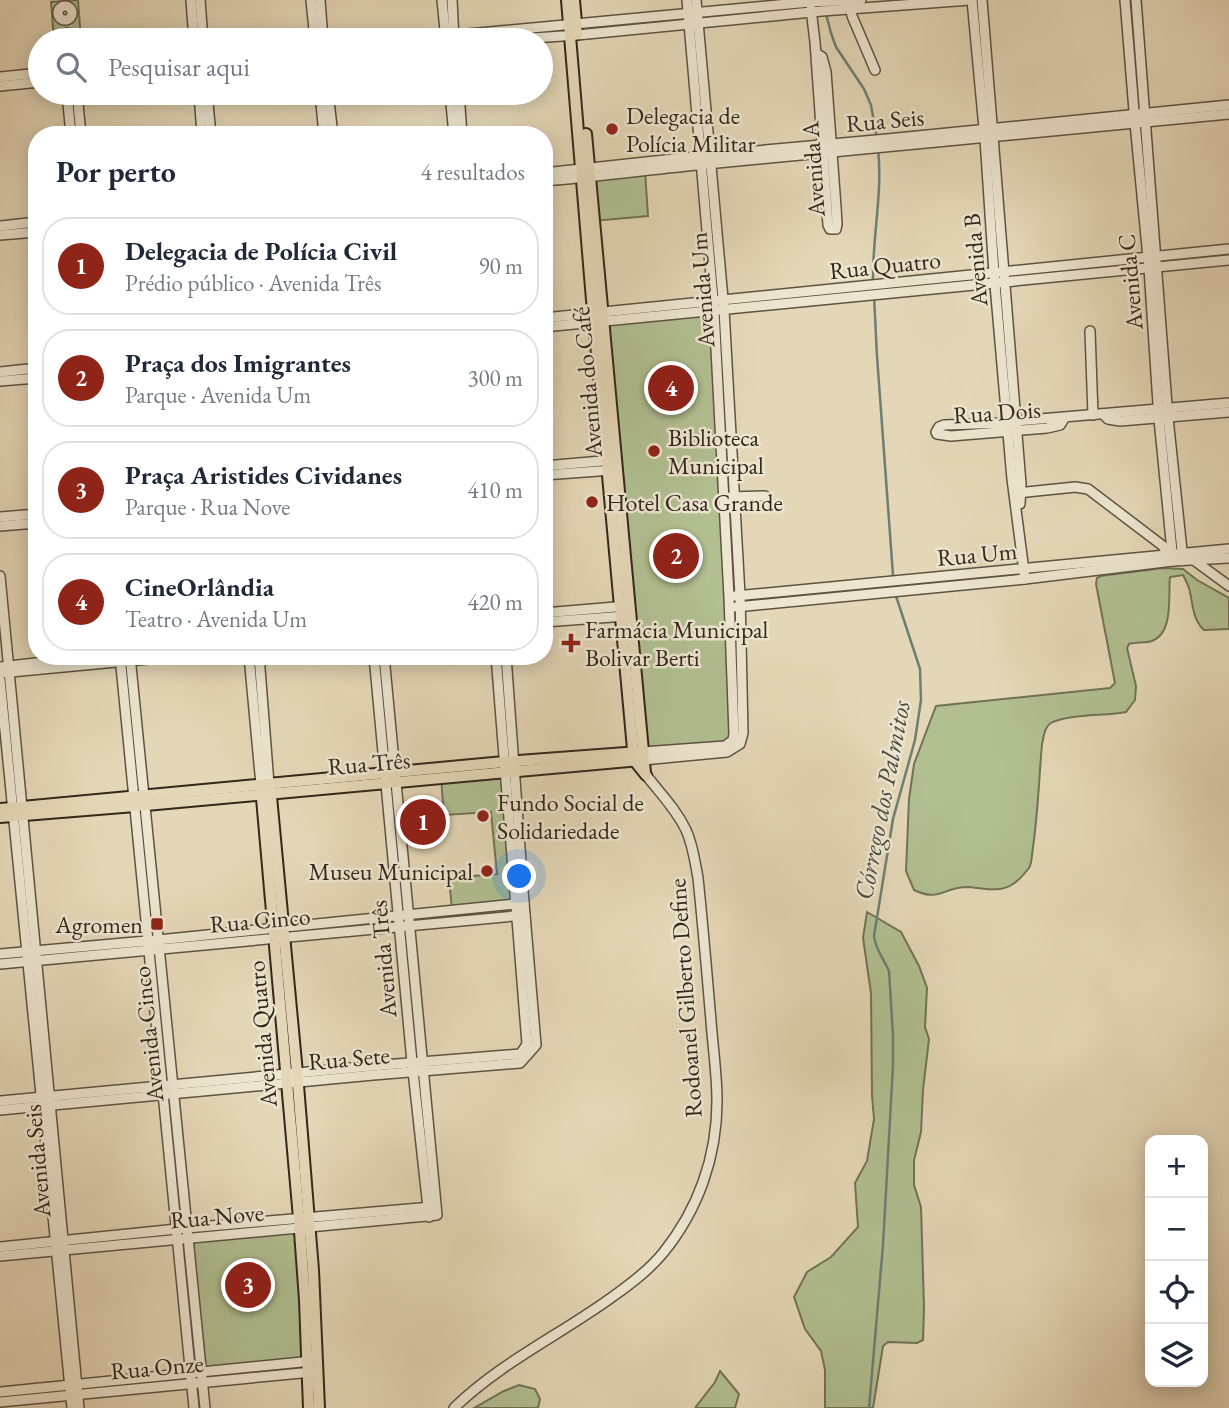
<!DOCTYPE html>
<html lang="pt">
<meta charset="utf-8">
<style>
body{margin:0;font-family:"EB Garamond",serif;background:#f2f2f3;color:#1f2937}
.controls{position:absolute;right:21px;bottom:21px;display:grid;overflow:hidden;border-radius:14px;box-shadow:0 4px 18px #0003}
.controls button{width:63px;height:63px;display:grid;place-items:center;padding:0;border:0;border-bottom:2px solid #e0e1e3;background:#fff;color:#1f2937;font:35px sans-serif}
.you{position:absolute;left:520px;top:877px;width:24px;height:24px;margin:-18px;border:5px solid #fff;border-radius:50%;background:#1a73e8;box-shadow:0 0 0 10px #1a73e833}
.badge{display:grid;place-items:center;width:46px;height:46px;border-radius:50%;background:#8f2418;color:#fff;font-size:23px;font-weight:700}
.pin{position:absolute;translate:-50% -50%;border:4px solid #fff;box-shadow:0 2px 7px #0006}
.list{margin:0;padding:0;list-style:none}
h2{display:flex;justify-content:space-between;align-items:center;height:91px;margin:0;padding:0 28px;font-size:30px}
h2 small{font-size:23px;font-weight:400;color:#747a83}
.list li{display:grid;grid-template-columns:46px 1fr auto;gap:21px;align-items:center;box-sizing:border-box;height:98px;margin:0 14px 14px;padding:0 14px;border:2px solid #e0e1e3;border-radius:28px}
.list b{display:block;font-size:26px;white-space:nowrap}
.list p{margin:0;font-size:23px;white-space:nowrap;color:#747a83}
.list em{font-size:23px;font-style:normal;color:#747a83}
.icon{flex:none;width:38px;height:38px;fill:none;stroke:currentColor;stroke-width:2;stroke-linecap:round;stroke-linejoin:round}
.map{position:relative;flex:none;width:1229px;height:1408px;overflow:hidden}
.search{position:absolute;background:#fff;box-shadow:0 4px 18px #0003;left:28px;top:28px;width:525px;height:77px;display:flex;align-items:center;gap:18px;box-sizing:border-box;padding:0 24px;border-radius:38px;color:#747a83;font-size:26px}
.panel{position:absolute;background:#fff;box-shadow:0 4px 18px #0003;left:28px;top:126px;width:525px;height:539px;border-radius:28px}
.map>svg:first-child{display:block}
.green{fill:#b1bf91;stroke:#717356;stroke-width:2}
.lines{fill:none;stroke-linecap:round;stroke-linejoin:round}
.stream{stroke:#6d7f73;stroke-width:2.5}
.minor-casing{stroke:#5e5342;stroke-width:12}
.major-casing{stroke:#31271b;stroke-width:14}
.minor{stroke:#ede5d0;stroke-width:9}
.major{stroke:#e4d7b7;stroke-width:10}
.poi-dot{fill:#8f2418;stroke:#ede5d0;stroke-width:2.5}
.labels{text-anchor:middle;dominant-baseline:central;stroke-width:5;stroke-linejoin:round;paint-order:stroke}
.poi-label{font-size:24px;fill:#31271b;stroke:#ede5d0;text-anchor:start}
.street-label{font-size:24px;fill:#31271b;stroke:#ede5d0}
.water-label{font-size:26px;font-style:italic;fill:#4a4c40;stroke:#ede5d0}
</style>
<div class="map">
<svg width="1229" height="1408" viewBox="0 0 1229 1408">
<rect width="100%" height="100%" fill="#e4d7b7"/>
<filter id="stains"><feTurbulence type="fractalNoise" baseFrequency=".00286" numOctaves="4"/><feColorMatrix values="0 0 0 0 .2 0 0 0 0 .09 0 0 0 0 .02 0 0 0 .5 -.17"/></filter>
<radialGradient id="worn" r=".72"><stop offset=".6" stop-color="#630" stop-opacity="0"/><stop offset="1" stop-color="#630" stop-opacity=".3"/></radialGradient>
<g class="green">
<polygon points="78,0 81,40 54,40 51,2"/>
<polygon points="645,171 648,216 593,221 590,178"/>
<polygon points="712,314 729,596 731,742 643,750 608,324"/>
<path d="M1163,568L1183,569L1197,580L1229,598V629L1204,630C1193,620 1193,606 1190,592C1189,586 1186,581 1183,575L1170,577C1168,595 1174,633 1152,641C1147,643 1135,642 1129,644L1127,648L1136,686L1135,700L1126,712C1107,716 1067,714 1051,723C1044,727 1044,737 1042,744C1039,778 1038,813 1033,847C1032,854 1032,863 1029,868C1025,873 1018,881 1013,884C999,894 981,887 966,887C942,888 939,902 914,890L906,871L909,799L914,764L936,706L1110,688L1115,683L1096,584L1097,578L1101,576Z"/>
<polygon points="505,772 515,904 452,910 449,878 497,874 491,812 444,815 441,778"/>
<polygon points="867,912 901,932 919,966 927,988 925,1027 929,1039 923,1090 921,1132 914,1160 914,1185 921,1207 924,1307 923,1340 917,1343 888,1342 883,1346 873,1408 825,1408 825,1370 821,1351 805,1329 794,1297 807,1272 831,1257 858,1227 855,1183 867,1161 874,1119 872,1096 871,993 863,938"/>
<polygon points="300,1228 307,1361 201,1373 188,1237"/>
<polygon points="720,1371 739,1394 735,1408 695,1408 715,1382"/>
<polygon points="519,1385 535,1389 540,1399 538,1408 474,1408 504,1391"/>
</g>
<g class="lines">
<g class="stream">
<polyline points="826,14 831,33 836,47 864,89 871,105 877,139"/>
<path d="M873,282C872,238 883,193 878,149"/>
<polyline points="874,296 877,356 894,589"/>
<path d="M869,1408L883,1245L893,1065V1035L889,971C884,959 875,949 874,936L893,819L915,740L921,700L920,669L896,596"/>
</g>
<g class="minor-casing">
<g id="minor">
<polyline points="191,0 194,40"/>
<polyline points="200,0 203,40"/>
<polyline points="311,0 315,40"/>
<polyline points="320,0 323,40"/>
<polyline points="442,0 446,40"/>
<polyline points="452,0 454,39"/>
<polyline points="972,0 985,139 994,273 1012,479 1025,579"/>
<polyline points="982,0 1021,484 1020,504"/>
<polyline points="1125,0 1135,123 1149,268 1159,419 1173,561"/>
<polyline points="1136,0 1168,418 1183,560"/>
<polyline points="850,5 852,16 875,70"/>
<circle cx="65" cy="13" r="7"/>
<polyline points="811,9 815,42 828,225 830,229 836,229 837,224 836,207 826,72 822,57 816,53"/>
<polyline points="61,40 63,35 67,33 73,35 75,40"/>
<polyline points="404,40 810,2 861,0"/>
<polyline points="503,40 577,35 822,11 970,0"/>
<polyline points="0,77 40,73"/>
<polyline points="0,86 40,82"/>
<polyline points="67,93 71,135"/>
<polyline points="77,93 81,135"/>
<polyline points="199,93 202,135"/>
<polyline points="207,93 211,135"/>
<polyline points="320,93 324,135"/>
<polyline points="328,93 333,135"/>
<polyline points="450,93 454,135"/>
<polyline points="459,93 462,135"/>
<polyline points="544,173 711,155 887,139 1229,105"/>
<path d="M544,181C599,177 653,169 707,164C881,148 1055,132 1229,114"/>
<polyline points="0,226 37,222"/>
<polyline points="0,235 37,232"/>
<polyline points="544,318 1229,249"/>
<polyline points="544,327 1229,260"/>
<polyline points="1090,331 1093,415"/>
<polyline points="0,372 37,368"/>
<polyline points="0,381 37,378"/>
<polyline points="1103,414 1108,419 1120,421 1229,412"/>
<polyline points="1065,417 1060,425 1047,428 951,436 937,434 936,432 939,427 944,425 1008,423 1016,421 1229,403"/>
<polyline points="544,466 613,460"/>
<polyline points="544,475 612,470"/>
<polyline points="1017,493 1075,487 1088,489 1163,546 1169,556"/>
<polyline points="729,497 765,496"/>
<polyline points="0,517 37,514"/>
<polyline points="0,526 37,523"/>
<polyline points="1191,558 1229,586"/>
<polyline points="0,576 79,1408"/>
<polyline points="735,596 1229,549"/>
<polyline points="736,607 1025,579 1173,561 1229,558"/>
<polyline points="544,613 627,606"/>
<polyline points="544,622 626,616"/>
<polyline points="120,656 194,1408"/>
<polyline points="130,656 205,1408"/>
<polyline points="249,656 261,785"/>
<polyline points="259,656 269,784"/>
<polyline points="374,656 412,1062 429,1217"/>
<polyline points="496,656 527,1044 524,1049"/>
<polyline points="0,667 97,656"/>
<polyline points="0,673 180,656"/>
<polyline points="0,680 72,1408"/>
<polyline points="642,752 725,746 733,740 734,734 729,597 714,311 687,0"/>
<polyline points="643,760 727,752 740,744 743,733 740,595 724,310 696,0"/>
<polyline points="0,954 158,940 524,903"/>
<polyline points="0,964 525,915"/>
<polyline points="0,1101 372,1066 520,1054 524,1049"/>
<polyline points="0,1110 373,1075 520,1063 536,1045 524,903 506,656"/>
<polyline points="0,1247 187,1228 432,1207"/>
<polyline points="0,1256 437,1215 384,656"/>
<polyline points="0,1392 312,1361"/>
<polyline points="0,1402 312,1372"/>
<path d="M454,1408C501,1362 562,1334 615,1295C632,1283 650,1269 663,1253C698,1210 717,1157 717,1101C717,1075 713,1048 711,1021C707,974 703,926 698,878C695,862 693,845 686,830C676,809 660,793 646,775"/>
</g>
</g>
<g class="major-casing">
<g id="major">
<polyline points="567,0 592,300 634,760 646,775"/>
<polyline points="574,0 577,34"/>
<polyline points="586,134 645,773"/>
<polyline points="270,786 297,1073 313,1270 319,1408"/>
<polyline points="261,787 299,1218 305,1300 309,1408"/>
<polyline points="0,809 504,762 639,752"/>
<polyline points="0,817 135,806 640,760"/>
</g>
</g>
<use href="#minor" class="minor"/>
<use href="#major" class="major"/>
</g>
<g class="poi-dot">
<circle cx="612" cy="129" r="7"/>
<circle cx="654" cy="451" r="7"/>
<circle cx="592" cy="502" r="7"/>
<path d="M567.5 632.5h7v7h7v7h-7v7h-7v-7h-7v-7h7z"/>
<circle cx="483" cy="816" r="7"/>
<circle cx="487" cy="871" r="7"/>
<rect x="150" y="917" width="14" height="14" rx="3.5"/>
</g>
<g class="labels">
<g class="poi-label">
<text x="626" y="115">Delegacia de<tspan x="626" dy="28">Polícia Militar</tspan></text>
<text x="668" y="437">Biblioteca<tspan x="668" dy="28">Municipal</tspan></text>
<text x="606" y="502">Hotel Casa Grande</text>
<text x="585" y="629">Farmácia Municipal<tspan x="585" dy="28">Bolivar Berti</tspan></text>
<text x="497" y="802">Fundo Social de<tspan x="497" dy="28">Solidariedade</tspan></text>
<text x="473" y="871" text-anchor="end">Museu Municipal</text>
<text x="143" y="924" text-anchor="end">Agromen</text>
</g>
<g class="street-label">
<text transform="translate(885 120) rotate(-5)">Rua Seis</text>
<text transform="translate(813 169) rotate(-94)">Avenida A</text>
<text transform="translate(975 260) rotate(-95)">Avenida B</text>
<text transform="translate(885 265) rotate(-6)">Rua Quatro</text>
<text transform="translate(1130 282) rotate(-95)">Avenida C</text>
<text transform="translate(702 290) rotate(-94)">Avenida Um</text>
<text transform="translate(587 382) rotate(-95)">Avenida do Café</text>
<text transform="translate(997 412) rotate(-4)">Rua Dois</text>
<text transform="translate(977 554) rotate(-5)">Rua Um</text>
<text transform="translate(369 763) rotate(-5)">Rua Três</text>
<text transform="translate(260 920) rotate(-5)">Rua Cinco</text>
<text transform="translate(383 959) rotate(-95)">Avenida Três</text>
<text transform="translate(685 998) rotate(-94)">Rodoanel Gilberto Define</text>
<text transform="translate(148 1034) rotate(-96)">Avenida Cinco</text>
<text transform="translate(262 1034) rotate(-95)">Avenida Quatro</text>
<text transform="translate(349 1058) rotate(-5)">Rua Sete</text>
<text transform="translate(37 1161) rotate(-95)">Avenida Seis</text>
<text transform="translate(217 1216) rotate(-5)">Rua Nove</text>
<text transform="translate(157 1367) rotate(-5)">Rua Onze</text>
</g>
<g class="water-label">
<text transform="translate(882 800) rotate(-79)">Córrego dos Palmitos</text>
</g>
</g>
<rect width="100%" height="100%" filter="url(#stains)"/>
<rect width="100%" height="100%" fill="url(#worn)"/>
</svg>
<div class="controls">
<button>+</button>
<button>−</button>
<button><svg class="icon" aria-label="locate" viewBox="0 0 24 24"><circle cx="12" cy="12" r="6"/><path d="M12 2v4M12 18v4M2 12h4M18 12h4"/></svg></button>
<button><svg class="icon" aria-label="layers" viewBox="0 0 24 24"><path d="M12 4l9 5-9 5-9-5zM3 14l9 5 9-5"/></svg></button>
</div>
<div class="you"></div>
<div class="pin badge" style="left:423px;top:822px">1</div>
<div class="pin badge" style="left:676px;top:556px">2</div>
<div class="pin badge" style="left:248px;top:1285px">3</div>
<div class="pin badge" style="left:671px;top:388px">4</div>
<div class="search"><svg class="icon" aria-label="search" viewBox="0 0 24 24"><circle cx="10" cy="10" r="6"/><path d="M15 15l6 6"/></svg>Pesquisar aqui</div>
<section class="panel">
<h2>Por perto<small>4 resultados</small></h2>
<ul class="list">
<li><span class="badge">1</span><div><b>Delegacia de Polícia Civil</b><p>Prédio público · Avenida Três</p></div><em>90 m</em></li>
<li><span class="badge">2</span><div><b>Praça dos Imigrantes</b><p>Parque · Avenida Um</p></div><em>300 m</em></li>
<li><span class="badge">3</span><div><b>Praça Aristides Cividanes</b><p>Parque · Rua Nove</p></div><em>410 m</em></li>
<li><span class="badge">4</span><div><b>CineOrlândia</b><p>Teatro · Avenida Um</p></div><em>420 m</em></li>
</ul>
</section>
</div>
